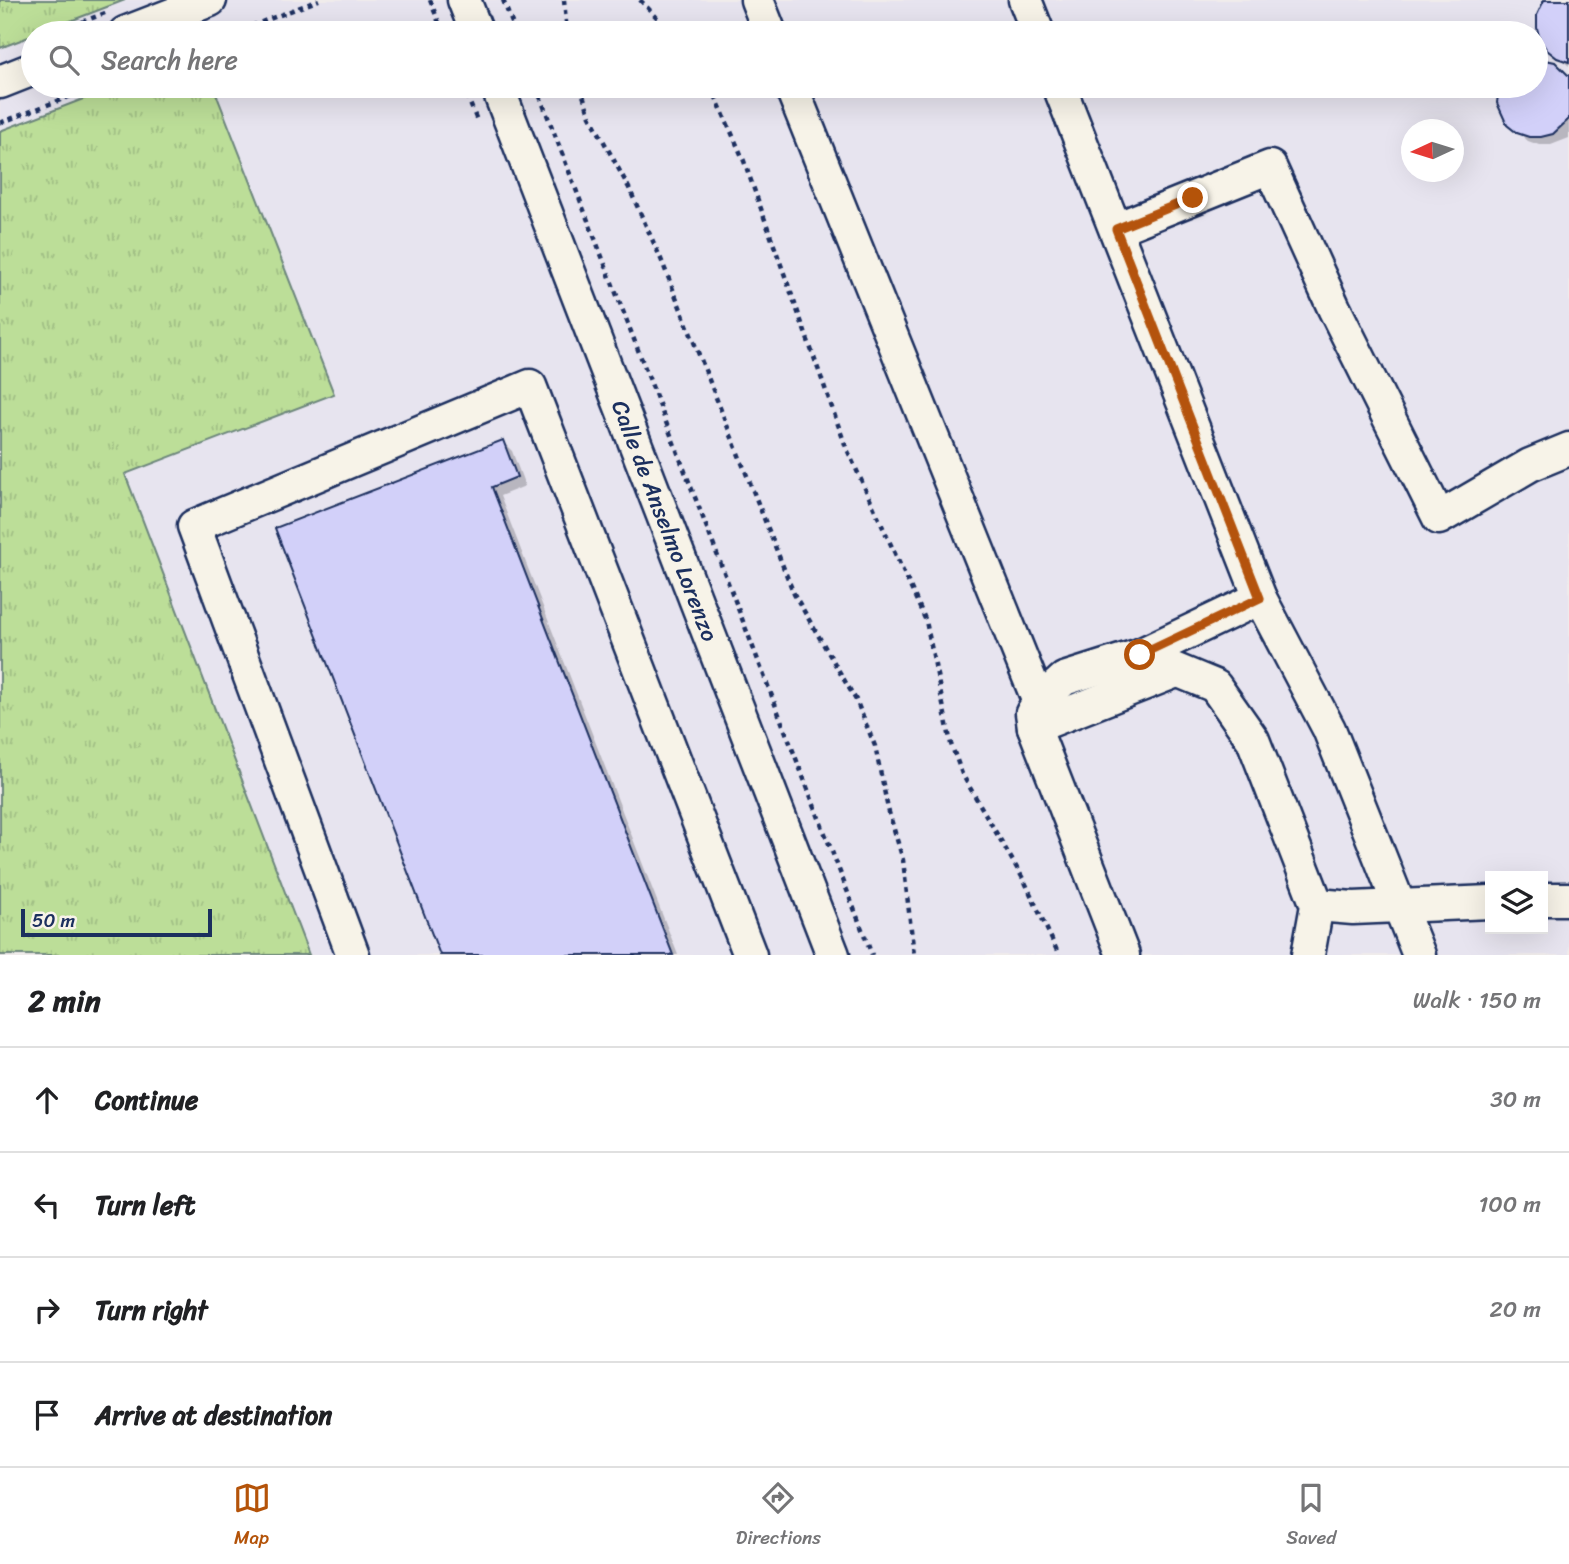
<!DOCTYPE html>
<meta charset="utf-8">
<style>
body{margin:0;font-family:Sriracha,sans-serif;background:#f2f2f2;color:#202124}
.controls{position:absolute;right:21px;bottom:21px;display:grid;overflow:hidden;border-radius:0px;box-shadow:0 7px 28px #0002}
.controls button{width:63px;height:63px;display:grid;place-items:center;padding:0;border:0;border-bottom:2px solid #e0e0e0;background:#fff;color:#202124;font:35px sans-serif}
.compass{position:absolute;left:1401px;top:119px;width:63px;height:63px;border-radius:50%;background:#fff;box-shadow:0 7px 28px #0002;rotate:266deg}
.scale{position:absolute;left:21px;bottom:18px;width:191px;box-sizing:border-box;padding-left:7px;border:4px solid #1b2f5e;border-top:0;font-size:19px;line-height:24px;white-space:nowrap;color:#1b2f5e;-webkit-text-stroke:5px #f7f3e8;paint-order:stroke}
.stop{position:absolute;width:21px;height:21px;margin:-16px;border:5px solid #b45309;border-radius:50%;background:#fff}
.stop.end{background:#b45309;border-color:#fff;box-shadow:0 2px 7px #0008}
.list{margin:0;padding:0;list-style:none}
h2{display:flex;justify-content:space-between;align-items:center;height:91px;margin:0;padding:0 28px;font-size:30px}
h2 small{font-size:23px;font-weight:400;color:#757577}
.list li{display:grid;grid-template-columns:46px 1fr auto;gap:21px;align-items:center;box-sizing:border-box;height:105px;padding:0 28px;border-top:2px solid #e0e0e0}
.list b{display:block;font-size:26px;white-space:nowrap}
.list em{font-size:23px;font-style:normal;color:#757577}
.icon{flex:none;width:38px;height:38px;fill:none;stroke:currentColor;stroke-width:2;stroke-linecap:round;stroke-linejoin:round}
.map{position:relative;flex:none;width:1569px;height:955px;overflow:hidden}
.search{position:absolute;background:#fff;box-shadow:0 7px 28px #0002;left:21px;right:21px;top:21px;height:77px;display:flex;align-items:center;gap:18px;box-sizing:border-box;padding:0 24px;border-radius:38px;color:#757577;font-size:26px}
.sheet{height:511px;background:#fff}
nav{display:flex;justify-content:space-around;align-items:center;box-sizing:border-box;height:98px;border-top:2px solid #e0e0e0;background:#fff;font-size:19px;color:#757577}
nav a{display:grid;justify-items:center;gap:4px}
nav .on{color:#b45309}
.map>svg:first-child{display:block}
.built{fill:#e7e4ef;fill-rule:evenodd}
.grass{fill:url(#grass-tufts);stroke:#6c867b;stroke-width:2}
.shadow{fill:#0003}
.building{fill:#d2d0f9;stroke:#1b2f5e;stroke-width:2}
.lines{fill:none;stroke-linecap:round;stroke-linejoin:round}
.minor-casing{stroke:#1b2f5e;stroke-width:37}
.path{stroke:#1b2f5e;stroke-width:4.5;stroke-dasharray:5 5;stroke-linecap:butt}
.minor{stroke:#f7f3e8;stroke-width:32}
.route{stroke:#b45309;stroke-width:9}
.labels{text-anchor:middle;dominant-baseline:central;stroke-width:7;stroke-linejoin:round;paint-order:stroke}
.street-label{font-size:23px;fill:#1b2f5e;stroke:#f7f3e8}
</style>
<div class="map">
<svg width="1569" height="955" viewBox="0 0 1569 955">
<defs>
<pattern id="grass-tufts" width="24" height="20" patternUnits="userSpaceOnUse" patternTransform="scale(1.75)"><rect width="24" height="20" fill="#bcde98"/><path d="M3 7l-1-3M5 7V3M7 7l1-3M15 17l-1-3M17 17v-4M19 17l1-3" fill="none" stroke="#a1bf85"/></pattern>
</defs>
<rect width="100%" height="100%" fill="#f0eceb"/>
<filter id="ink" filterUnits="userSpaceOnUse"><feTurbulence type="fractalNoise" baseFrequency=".0143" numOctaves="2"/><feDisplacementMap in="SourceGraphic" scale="14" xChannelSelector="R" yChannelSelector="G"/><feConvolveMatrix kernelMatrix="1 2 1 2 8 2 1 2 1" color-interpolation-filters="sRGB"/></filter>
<g filter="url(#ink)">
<path class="built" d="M0,0H1569V955H0ZM33,33H1536V86H33ZM1412,130H1454V172H1412ZM1490,876H1543V929H1490Z"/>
<g class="grass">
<polygon points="0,0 125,0 0,48"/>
<polygon points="117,86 213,86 334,394 125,474 309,955 0,955 0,131"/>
</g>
<g class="shadow">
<polygon points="1547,0 1569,0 1569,66 1549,49"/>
<polygon points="1536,60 1543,60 1569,77 1569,138 1551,145 1539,145 1528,141 1509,124 1499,91 1501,86 1536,86"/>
<polygon points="503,442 512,451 525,486 500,496 678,955 441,955 277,529"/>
</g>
<g class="building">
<polygon points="1544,0 1569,0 1569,62 1557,58 1547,50 1540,40 1537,28 1537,15"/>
<polygon points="1536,58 1555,62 1569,76 1569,119 1553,134 1541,137 1529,137 1517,133 1507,125 1497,103 1499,86 1536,86"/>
<polygon points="503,440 517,477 492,487 673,955 440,955 275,528"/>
</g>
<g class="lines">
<g class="minor-casing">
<g id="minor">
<polyline points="464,0 477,33"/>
<polyline points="757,0 770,33"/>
<polyline points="1025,0 1038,33"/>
<polyline points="125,33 210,0"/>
<polyline points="0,82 33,69"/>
<path id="s1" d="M497,86L833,955"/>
<polyline points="791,86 1039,702"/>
<polyline points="1059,86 1260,598 1329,729 1419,955"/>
<polyline points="1116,229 1270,167 1334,308 1439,518 1530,465 1569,449"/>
<polyline points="1140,655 1215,686 1253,740 1317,905 1308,955"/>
<polyline points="1034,727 1176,671"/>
<polyline points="1543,899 1569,899"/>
<polyline points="1317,905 1353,908 1490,902"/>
<polyline points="353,955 194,526 530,386 750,955"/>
<polyline points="1123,955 1034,727 1032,713 1039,702 1064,679 1140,655 1260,598"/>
</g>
</g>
<g class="path">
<polyline points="430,0 443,33"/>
<polyline points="503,0 516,33"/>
<polyline points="564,0 567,33"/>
<polyline points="640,0 672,33"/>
<polyline points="54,33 105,13"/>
<polyline points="233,33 319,0"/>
<polyline points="463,86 478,123"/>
<polyline points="536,86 872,955"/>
<polyline points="580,86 590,116 629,188 661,259 794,594 856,700 875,746 888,809 903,860 914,955"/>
<polyline points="711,86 744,161 846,447 926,621 951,744 962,774 1025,882 1059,955"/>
<polyline points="0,123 97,86"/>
</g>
<use href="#minor" class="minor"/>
</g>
</g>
<g class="lines" filter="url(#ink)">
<polyline class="route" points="1140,655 1260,598 1116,229 1193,198"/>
</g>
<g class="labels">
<g class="street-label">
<text stroke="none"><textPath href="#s1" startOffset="466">Calle de Anselmo Lorenzo</textPath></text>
</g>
</g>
</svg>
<div class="controls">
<button><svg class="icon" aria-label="layers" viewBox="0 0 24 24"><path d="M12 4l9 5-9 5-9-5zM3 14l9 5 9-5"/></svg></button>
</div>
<svg class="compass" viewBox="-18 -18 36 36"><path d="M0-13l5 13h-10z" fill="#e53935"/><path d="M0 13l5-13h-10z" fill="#757577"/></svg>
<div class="scale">50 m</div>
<div class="stop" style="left:1140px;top:655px"></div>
<div class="stop end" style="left:1193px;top:198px"></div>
<div class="search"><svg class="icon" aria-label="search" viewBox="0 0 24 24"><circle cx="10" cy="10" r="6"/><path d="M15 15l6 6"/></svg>Search here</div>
</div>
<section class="sheet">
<h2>2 min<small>Walk · 150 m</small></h2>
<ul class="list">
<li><svg class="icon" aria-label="ahead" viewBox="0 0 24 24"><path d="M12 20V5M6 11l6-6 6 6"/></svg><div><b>Continue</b></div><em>30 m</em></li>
<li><svg class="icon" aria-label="left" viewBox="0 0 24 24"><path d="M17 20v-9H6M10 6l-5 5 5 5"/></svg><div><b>Turn left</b></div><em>100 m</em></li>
<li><svg class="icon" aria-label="right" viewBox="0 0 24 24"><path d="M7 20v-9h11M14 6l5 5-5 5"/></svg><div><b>Turn right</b></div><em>20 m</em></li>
<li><svg class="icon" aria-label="arrive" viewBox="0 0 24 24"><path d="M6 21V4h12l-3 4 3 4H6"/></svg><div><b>Arrive at destination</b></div></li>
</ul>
</section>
<nav>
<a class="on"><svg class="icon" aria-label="map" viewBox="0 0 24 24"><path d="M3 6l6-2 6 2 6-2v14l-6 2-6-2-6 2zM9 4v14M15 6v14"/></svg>Map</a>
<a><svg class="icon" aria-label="directions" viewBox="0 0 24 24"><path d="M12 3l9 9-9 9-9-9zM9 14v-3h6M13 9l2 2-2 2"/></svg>Directions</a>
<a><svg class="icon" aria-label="saved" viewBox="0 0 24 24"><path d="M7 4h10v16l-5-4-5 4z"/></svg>Saved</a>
</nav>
